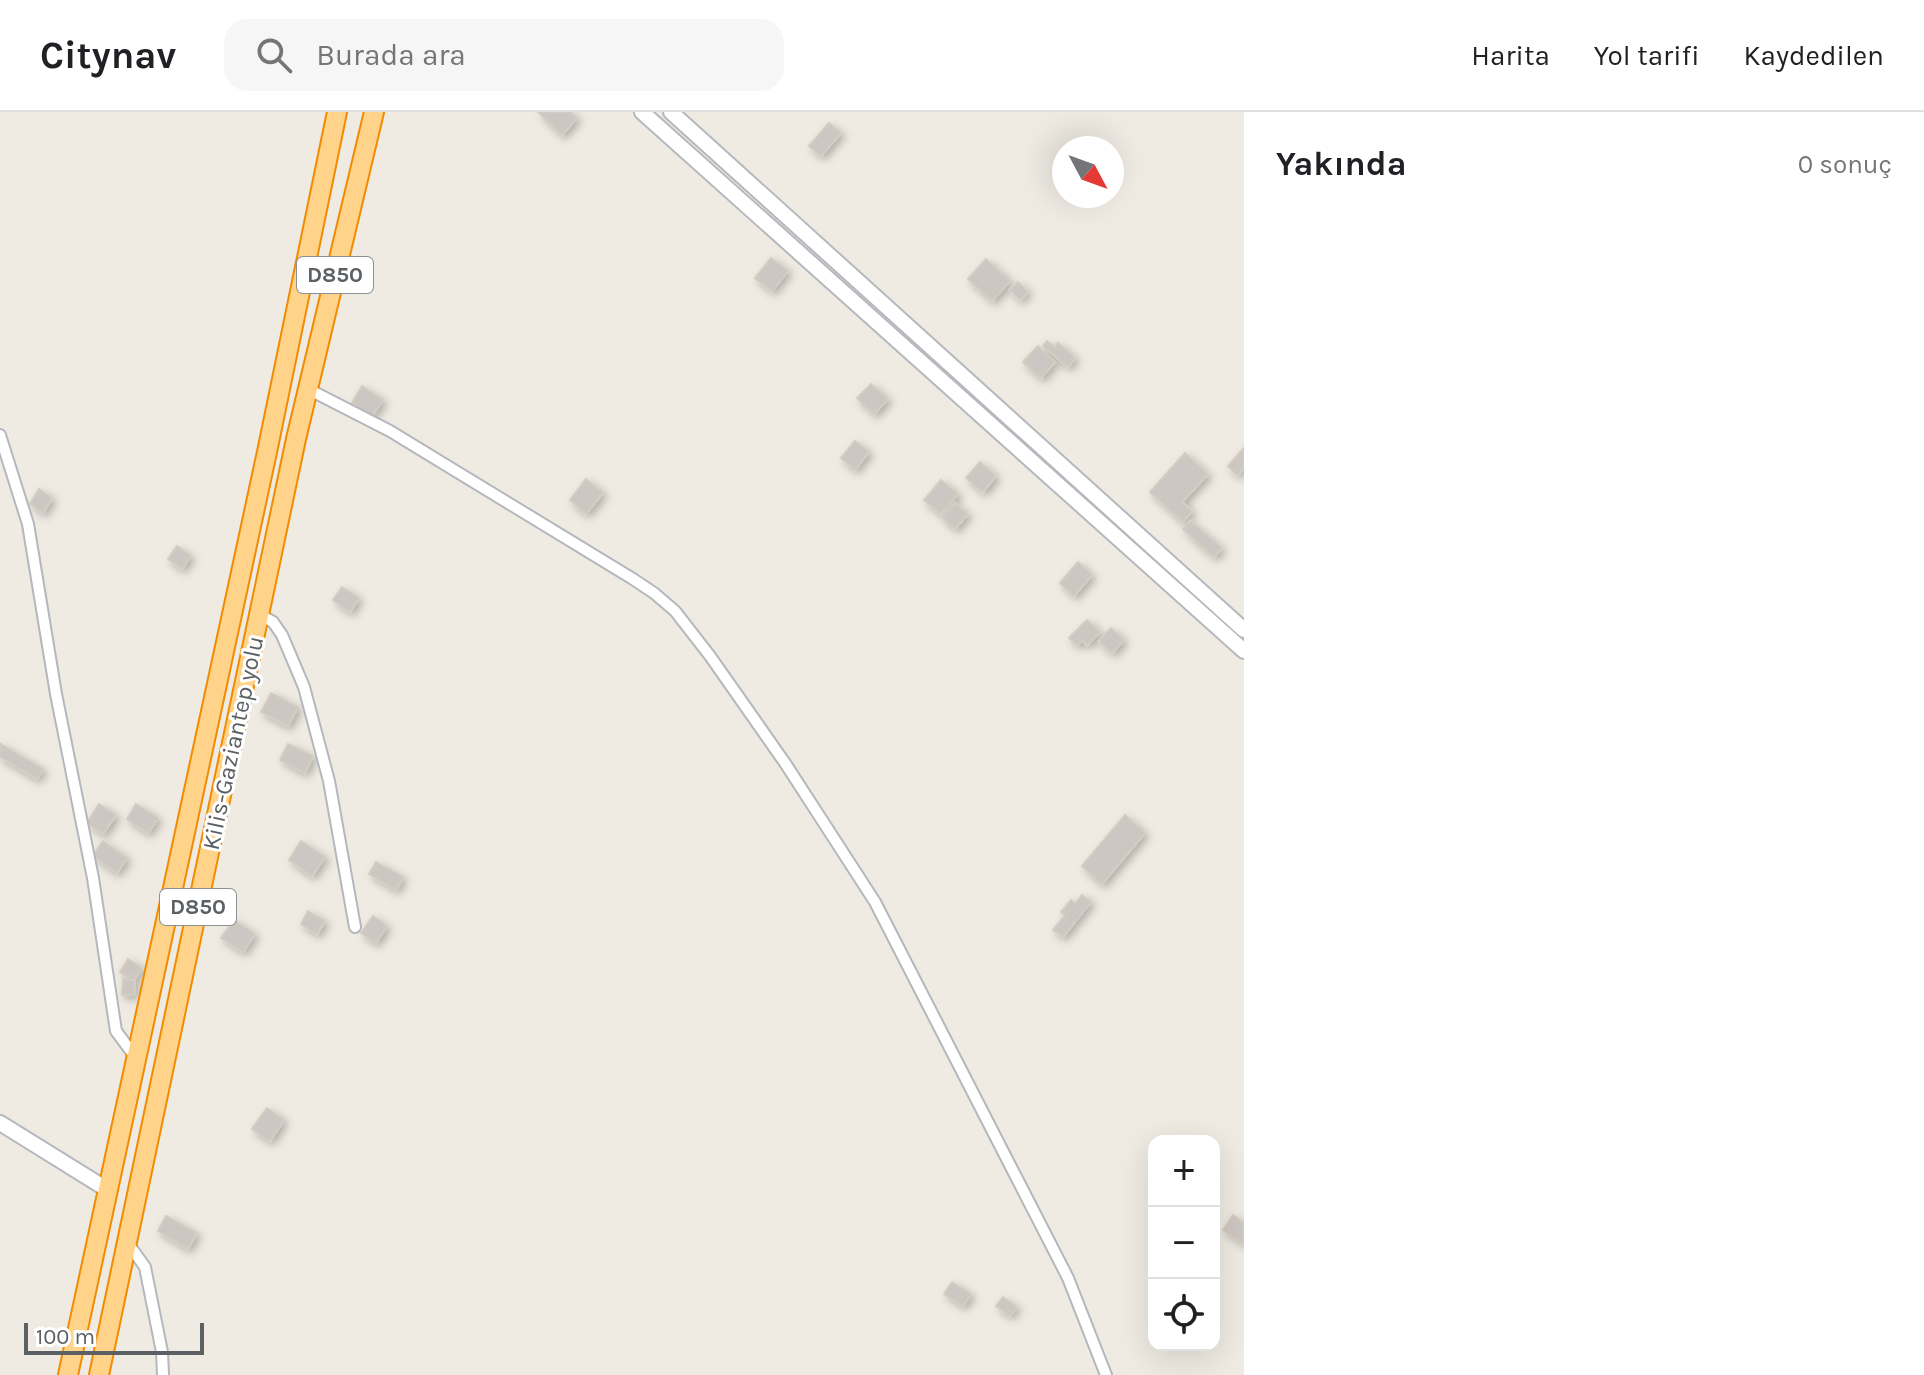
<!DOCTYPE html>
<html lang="tr">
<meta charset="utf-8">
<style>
body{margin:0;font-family:Karla,sans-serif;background:#f6f6f6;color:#202124}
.controls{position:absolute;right:24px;bottom:24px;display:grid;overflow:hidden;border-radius:16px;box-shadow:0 8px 32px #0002}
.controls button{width:72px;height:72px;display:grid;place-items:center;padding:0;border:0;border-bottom:2px solid #e0e0e0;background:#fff;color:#202124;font:40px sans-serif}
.compass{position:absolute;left:1052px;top:24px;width:72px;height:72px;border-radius:50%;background:#fff;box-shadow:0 8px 32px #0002;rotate:131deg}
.scale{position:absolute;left:24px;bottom:20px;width:180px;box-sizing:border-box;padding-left:8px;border:4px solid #5b6065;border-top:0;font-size:22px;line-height:28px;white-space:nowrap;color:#5b6065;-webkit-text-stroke:6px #fff;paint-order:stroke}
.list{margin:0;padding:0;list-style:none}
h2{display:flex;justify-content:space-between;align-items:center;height:104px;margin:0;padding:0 32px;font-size:34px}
h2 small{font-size:26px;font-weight:400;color:#757577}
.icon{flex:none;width:44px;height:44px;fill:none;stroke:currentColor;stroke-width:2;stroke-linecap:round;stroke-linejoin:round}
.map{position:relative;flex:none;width:1244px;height:1263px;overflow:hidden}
header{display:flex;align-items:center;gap:48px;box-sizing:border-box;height:112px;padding:0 40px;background:#fff;border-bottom:2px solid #e0e0e0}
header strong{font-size:38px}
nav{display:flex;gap:44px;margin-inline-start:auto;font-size:28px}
.search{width:560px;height:72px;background:#f6f6f6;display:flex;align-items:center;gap:20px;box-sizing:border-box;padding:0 28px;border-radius:24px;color:#757577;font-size:30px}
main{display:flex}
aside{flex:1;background:#fff}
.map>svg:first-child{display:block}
.building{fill:#ccc7c2;stroke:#d4ccc1;stroke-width:2;filter:url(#shadow)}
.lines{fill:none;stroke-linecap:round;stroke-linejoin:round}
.street-casing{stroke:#b4b7bb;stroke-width:14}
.secondary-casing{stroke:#b5b9be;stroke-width:18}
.highway-casing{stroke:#f28b00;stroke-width:22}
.street{stroke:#fff;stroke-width:10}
.secondary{stroke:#fff;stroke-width:14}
.highway{stroke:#ffd48a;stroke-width:18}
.labels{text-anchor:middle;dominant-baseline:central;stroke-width:6;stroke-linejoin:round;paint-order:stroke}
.shield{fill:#fff;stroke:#8c9093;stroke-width:2}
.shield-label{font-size:22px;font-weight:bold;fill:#5b6065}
.street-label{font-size:24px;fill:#5b6065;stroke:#fff}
</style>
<header>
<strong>Citynav</strong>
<div class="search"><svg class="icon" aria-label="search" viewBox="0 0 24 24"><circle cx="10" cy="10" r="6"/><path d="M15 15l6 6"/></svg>Burada ara</div>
<nav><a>Harita</a><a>Yol tarifi</a><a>Kaydedilen</a></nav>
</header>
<main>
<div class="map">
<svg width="1244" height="1263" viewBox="0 0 1244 1263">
<defs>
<filter id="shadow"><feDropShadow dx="3.5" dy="3.5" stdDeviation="4" flood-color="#0004"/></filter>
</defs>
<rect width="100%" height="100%" fill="#efebe3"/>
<g class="building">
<polygon points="538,0 570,0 577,6 562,23"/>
<polygon points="829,11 841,21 821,44 809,34"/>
<polygon points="771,146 788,159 772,179 755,166"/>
<polygon points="986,147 1010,169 992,189 968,167"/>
<polygon points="1018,170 1028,180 1020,188 1010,178"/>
<polygon points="1047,229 1055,236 1058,231 1075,246 1068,255 1043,234"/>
<polygon points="1038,234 1055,250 1041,266 1023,250"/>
<polygon points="871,272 888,287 874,302 857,286"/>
<polygon points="362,274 383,288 372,304 352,291"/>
<polygon points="855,329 869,340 855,358 841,346"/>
<polygon points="1244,336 1244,356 1237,363 1228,354"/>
<polygon points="1185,341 1208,362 1182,390 1192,399 1183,410 1150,380"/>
<polygon points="980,350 996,364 983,380 966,366"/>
<polygon points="586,367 603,381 586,402 570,388"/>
<polygon points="941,368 958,382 941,402 924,388"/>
<polygon points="39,377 52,386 43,401 30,392"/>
<polygon points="955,391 968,402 955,417 942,405"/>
<polygon points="1190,409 1222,436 1214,445 1183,417"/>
<polygon points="177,434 191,444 182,457 168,447"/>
<polygon points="1078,450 1092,463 1074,484 1060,471"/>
<polygon points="342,475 359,486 350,500 333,488"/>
<polygon points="1087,508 1100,520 1087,533 1082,528 1077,533 1069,526"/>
<polygon points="1111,516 1124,528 1112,541 1099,529"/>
<polygon points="271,581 298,595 288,614 261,600"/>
<polygon points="1,632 43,657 37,667 0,645"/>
<polygon points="288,632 313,644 305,661 280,648"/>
<polygon points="99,692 116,703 103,722 87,711"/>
<polygon points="136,692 158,706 148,721 127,707"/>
<polygon points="1125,703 1145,721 1102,772 1082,754"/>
<polygon points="103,729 127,746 117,761 93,744"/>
<polygon points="301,729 325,745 312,764 289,748"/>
<polygon points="376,750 403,765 396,778 369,762"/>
<polygon points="1082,783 1091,790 1063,825 1053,818 1065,803 1061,800 1071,788 1075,792"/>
<polygon points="308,799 325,809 317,822 301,812"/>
<polygon points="373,804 387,814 376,831 361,821"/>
<polygon points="234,808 255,822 243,840 221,826"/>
<polygon points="128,847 142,856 136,865 131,863 129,866 120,860"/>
<polygon points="123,867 135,868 134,883 122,883"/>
<polygon points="267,996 284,1008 270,1029 252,1017"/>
<polygon points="1233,1103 1244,1111 1243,1132 1223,1118"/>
<polygon points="166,1104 197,1121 188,1137 158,1119"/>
<polygon points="952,1170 971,1182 963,1194 944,1182"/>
<polygon points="1003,1185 1017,1195 1010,1204 996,1194"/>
</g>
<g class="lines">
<g class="street-casing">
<g id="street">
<polyline points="308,277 390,319 633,467 654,481 675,499 710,544 785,651 875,790 1068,1166 1106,1263"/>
<polyline points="0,323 28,412 56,582 93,766 116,919 136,946"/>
<polyline points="260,503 273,510 282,523 304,575 329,669 355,815"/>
<polyline points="127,1130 145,1155 162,1240 163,1263"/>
</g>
</g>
<g class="secondary-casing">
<g id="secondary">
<polyline points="642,0 1244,539"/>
<polyline points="671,0 1244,518"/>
<polyline points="0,1011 108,1078"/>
</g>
</g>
<g class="highway-casing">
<g id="highway">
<polyline points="68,1263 267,340 337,0"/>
<polyline points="99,1263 296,327 374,0"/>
</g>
</g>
<use href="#street" class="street"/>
<use href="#secondary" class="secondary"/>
<use href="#highway" class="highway"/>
</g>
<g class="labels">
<g class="shield">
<rect x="297" y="145" width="76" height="36" rx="6"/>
<rect x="160" y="777" width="76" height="36" rx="6"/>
</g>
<g class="shield-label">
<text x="335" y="163">D850</text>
<text x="198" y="795">D850</text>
</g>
<g class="street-label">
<text transform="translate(233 631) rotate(-78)">Kilis-Gaziantep yolu</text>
</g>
</g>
</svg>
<div class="controls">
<button>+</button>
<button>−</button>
<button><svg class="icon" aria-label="locate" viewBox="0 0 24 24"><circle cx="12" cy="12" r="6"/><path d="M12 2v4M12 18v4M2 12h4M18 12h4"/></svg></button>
</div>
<svg class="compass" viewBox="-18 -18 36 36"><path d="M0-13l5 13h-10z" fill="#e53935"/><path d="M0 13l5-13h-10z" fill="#757577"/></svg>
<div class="scale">100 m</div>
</div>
<aside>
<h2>Yakında<small>0 sonuç</small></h2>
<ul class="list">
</ul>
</aside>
</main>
